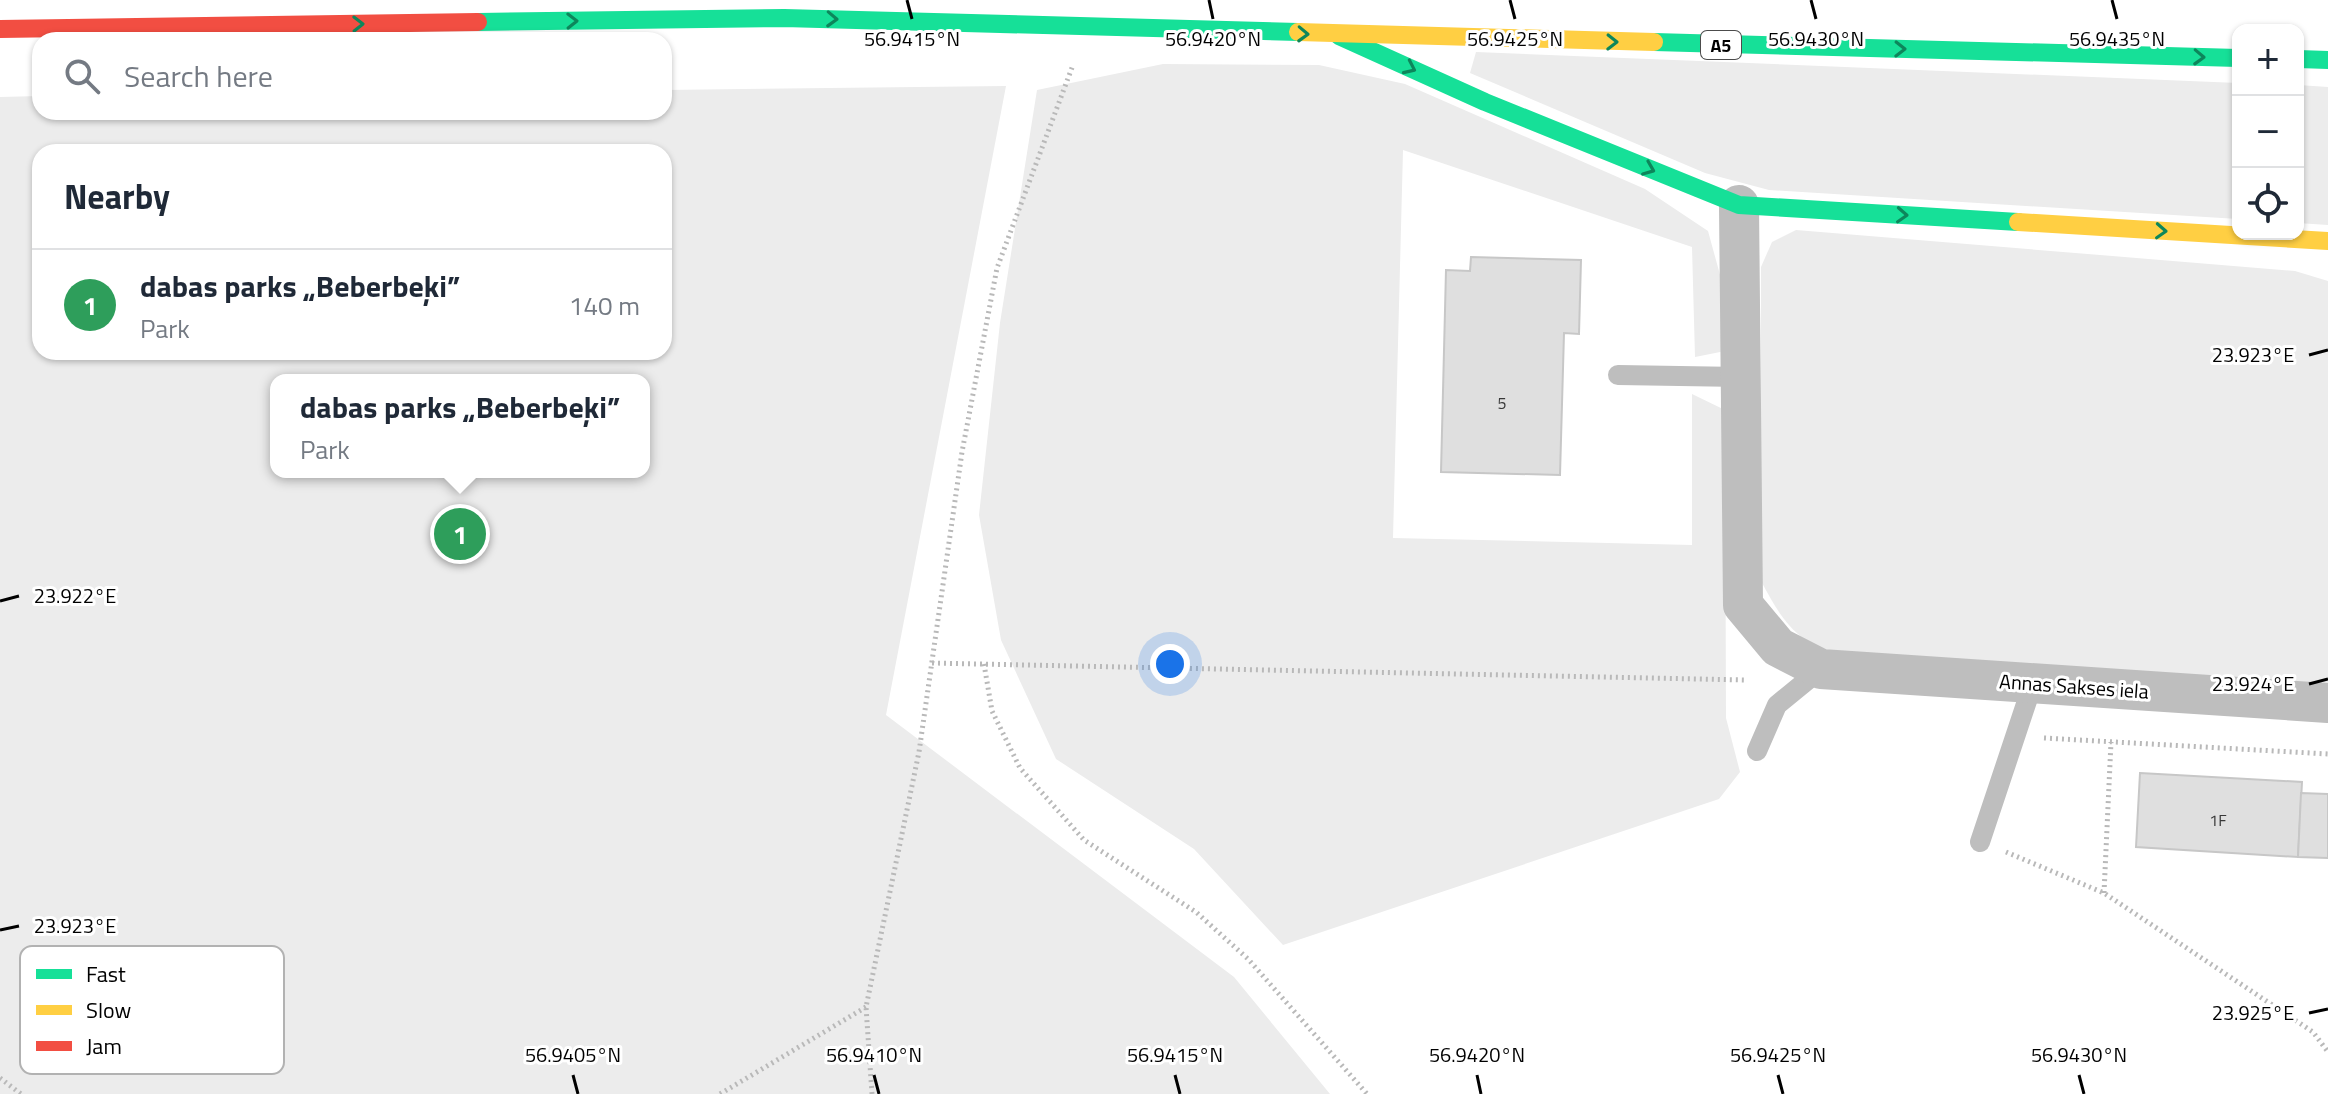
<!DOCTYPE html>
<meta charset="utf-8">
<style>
body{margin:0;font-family:"Titillium Web",sans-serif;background:#f6f6f7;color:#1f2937}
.controls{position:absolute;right:24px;top:24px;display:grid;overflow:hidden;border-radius:16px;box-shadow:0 2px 6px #0004}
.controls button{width:72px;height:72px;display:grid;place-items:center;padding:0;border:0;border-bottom:2px solid #e0e1e3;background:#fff;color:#1f2937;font:40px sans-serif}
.you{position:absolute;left:1170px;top:664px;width:28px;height:28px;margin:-20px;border:6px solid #fff;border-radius:50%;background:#1a73e8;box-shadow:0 0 0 12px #1a73e833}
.badge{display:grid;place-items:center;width:52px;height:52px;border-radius:50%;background:#595959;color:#fff;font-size:26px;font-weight:700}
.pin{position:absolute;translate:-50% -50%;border:4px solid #fff;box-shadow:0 2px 8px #0006}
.popup{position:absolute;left:270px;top:374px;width:380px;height:104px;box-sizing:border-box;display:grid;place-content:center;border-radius:16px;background:#fff;filter:drop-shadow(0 2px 6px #0005);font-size:26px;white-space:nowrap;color:#747a83}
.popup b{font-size:30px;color:#1f2937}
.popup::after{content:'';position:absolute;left:50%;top:100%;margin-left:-16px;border:16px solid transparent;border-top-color:#fff}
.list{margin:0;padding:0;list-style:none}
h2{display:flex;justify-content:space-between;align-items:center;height:104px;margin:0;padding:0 32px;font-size:34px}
h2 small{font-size:26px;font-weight:400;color:#747a83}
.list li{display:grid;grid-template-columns:52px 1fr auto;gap:24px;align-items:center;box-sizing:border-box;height:112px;padding:0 32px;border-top:2px solid #e0e1e3}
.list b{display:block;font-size:30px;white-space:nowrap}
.list p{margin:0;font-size:26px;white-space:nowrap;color:#747a83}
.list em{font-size:26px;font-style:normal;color:#747a83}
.icon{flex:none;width:44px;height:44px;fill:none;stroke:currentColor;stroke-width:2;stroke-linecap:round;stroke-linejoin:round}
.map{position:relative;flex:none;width:2328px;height:1094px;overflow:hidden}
.search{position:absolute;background:#fff;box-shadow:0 2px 6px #0004;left:32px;top:32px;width:640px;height:88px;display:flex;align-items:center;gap:20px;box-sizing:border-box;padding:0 28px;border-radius:24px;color:#747a83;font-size:30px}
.panel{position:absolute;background:#fff;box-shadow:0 2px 6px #0004;left:32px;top:144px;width:640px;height:216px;border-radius:24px}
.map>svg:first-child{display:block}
.green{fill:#ececec;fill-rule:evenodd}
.building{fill:#dfdfdf;stroke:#c7c7c7;stroke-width:2}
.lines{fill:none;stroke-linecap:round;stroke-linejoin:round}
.path{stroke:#b9b9b9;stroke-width:5;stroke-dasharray:2 4;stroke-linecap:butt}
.lane{stroke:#bebebe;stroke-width:20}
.street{stroke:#bebebe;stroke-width:40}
.fast{stroke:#16e098;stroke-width:18}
.slow{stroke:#ffcf43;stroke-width:18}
.jam{stroke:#f24e42;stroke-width:18}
.oneway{stroke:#0d865b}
.ticks{fill:none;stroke:#000;stroke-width:3}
.labels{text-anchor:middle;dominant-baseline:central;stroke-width:6;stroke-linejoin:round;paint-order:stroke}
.number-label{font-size:16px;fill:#383838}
.shield{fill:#fff;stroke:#4c4c4c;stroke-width:2}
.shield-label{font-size:18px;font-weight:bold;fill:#000}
.street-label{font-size:20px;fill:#000;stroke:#fff}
.key{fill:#fff;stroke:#b2b2b2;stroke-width:2}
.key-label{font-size:22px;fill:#000}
.ticks-label{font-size:20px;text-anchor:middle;fill:#000;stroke:#fff;stroke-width:6;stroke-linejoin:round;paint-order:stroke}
</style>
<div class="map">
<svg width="2328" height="1094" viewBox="0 0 2328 1094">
<rect width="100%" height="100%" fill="#fff"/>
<g class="green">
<polygon points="1476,52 2238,83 2238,219 1769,190 1705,173 1470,73"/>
<polygon points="1163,64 1319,65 1405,84 1645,189 1708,231 1725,293 1725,351 1695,357 1692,247 1403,150 1393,538 1692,545 1692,394 1725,410 1726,718 1740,772 1719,799 1283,945 1194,849 1056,759 1001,640 979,515 1000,323 1037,90"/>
<polygon points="2298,85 2328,87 2328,225 2298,223"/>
<path d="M1006,86L886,715L1234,977L1330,1094H0V97L40,96V112H664V90ZM664,152V352H40V152ZM644,380V472H276V380Z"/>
<path d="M1796,230L2295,271L2328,281V686L1843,659C1796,641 1784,624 1761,581V267L1772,242Z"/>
</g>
<g class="building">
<polygon points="1471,257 1581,260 1579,334 1564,333 1560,475 1441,472 1446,270 1470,271"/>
<polygon points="2140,773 2302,782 2298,857 2136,847"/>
<polygon points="2301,793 2328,794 2328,858 2298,857"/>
</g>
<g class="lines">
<g class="path">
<polyline points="932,663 1745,680"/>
<polyline points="984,664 992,711 1020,768 1084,840 1196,912 1248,959 1367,1094"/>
<polyline points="2044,738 2328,754"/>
<polyline points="2006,852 2104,893 2313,1032 2328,1052"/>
<polyline points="2104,893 2111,742"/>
<polyline points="0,1078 21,1094"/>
<polyline points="720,1094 866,1007"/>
<polyline points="872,1094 866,1007 919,752 962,452 997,268 1073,65"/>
</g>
<g class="lane">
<polyline points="1618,375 1741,377"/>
<polyline points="1757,751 1777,705 1821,669"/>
<polyline points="1980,842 2033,683"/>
</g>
<polyline class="street" points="1739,205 1743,605 1778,647 1821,669 2328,703"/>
<g class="fast">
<polyline points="478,22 784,18 1298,32"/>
<polyline points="1339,36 1485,102 1739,205 2018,222"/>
<polyline points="1654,42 2238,58"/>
<polyline points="2298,59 2328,60"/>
</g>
<g class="slow">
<polyline points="1298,32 1654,42"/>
<polyline points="2018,222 2328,241"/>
</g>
<polyline class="jam" points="0,29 478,22"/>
</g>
<defs><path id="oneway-chevron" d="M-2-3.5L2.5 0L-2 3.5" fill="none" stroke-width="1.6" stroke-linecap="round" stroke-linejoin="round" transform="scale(2)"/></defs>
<g class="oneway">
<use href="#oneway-chevron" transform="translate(832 19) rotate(2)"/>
<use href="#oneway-chevron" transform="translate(572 21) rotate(-1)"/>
<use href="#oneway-chevron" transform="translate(358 24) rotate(-1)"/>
<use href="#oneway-chevron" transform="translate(1303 34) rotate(2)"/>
<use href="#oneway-chevron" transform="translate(1612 42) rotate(1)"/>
<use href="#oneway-chevron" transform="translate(1900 49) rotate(1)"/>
<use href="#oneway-chevron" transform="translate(2199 57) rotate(2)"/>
<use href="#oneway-chevron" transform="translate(1410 68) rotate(25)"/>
<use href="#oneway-chevron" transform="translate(1649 169) rotate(22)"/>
<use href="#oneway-chevron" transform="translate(1902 215) rotate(3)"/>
<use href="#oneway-chevron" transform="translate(2161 231) rotate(3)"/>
</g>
<path class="ticks" d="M907,0L912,19M1209,0L1213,19M1510,0L1515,19M1811,0L1816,19M2112,0L2117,19M2309,355L2328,350M0,601L19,596M2309,684L2328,679M0,930L19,926M2309,1013L2328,1009M573,1075L578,1094M874,1075L879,1094M1175,1075L1180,1094M1477,1075L1481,1094M1778,1075L1783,1094M2079,1075L2084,1094"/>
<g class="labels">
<g class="number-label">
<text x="1502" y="403">5</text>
<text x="2218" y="820">1F</text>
</g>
<rect class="shield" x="1701" y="31" width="40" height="28" rx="6"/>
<g class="shield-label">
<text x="1721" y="45">A5</text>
</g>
<g class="street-label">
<text transform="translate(2074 686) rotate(4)">Annas Sakses iela</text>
</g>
</g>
<rect x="20" y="946" width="264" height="128" rx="12" class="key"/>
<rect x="36" y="969" width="36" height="10" fill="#16e098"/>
<rect x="36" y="1005" width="36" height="10" fill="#ffcf43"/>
<rect x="36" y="1041" width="36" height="10" fill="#f24e42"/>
<g class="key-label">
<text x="86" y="982">Fast</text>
<text x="86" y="1018">Slow</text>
<text x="86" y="1054">Jam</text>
</g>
<g class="ticks-label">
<text x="912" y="46">56.9415°N</text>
<text x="1213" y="46">56.9420°N</text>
<text x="1515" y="46">56.9425°N</text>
<text x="1816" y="46">56.9430°N</text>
<text x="2117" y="46">56.9435°N</text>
<text x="2253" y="362">23.923°E</text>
<text x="75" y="603">23.922°E</text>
<text x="2253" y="691">23.924°E</text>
<text x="75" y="933">23.923°E</text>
<text x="2253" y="1020">23.925°E</text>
<text x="573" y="1062">56.9405°N</text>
<text x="874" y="1062">56.9410°N</text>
<text x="1175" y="1062">56.9415°N</text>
<text x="1477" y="1062">56.9420°N</text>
<text x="1778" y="1062">56.9425°N</text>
<text x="2079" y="1062">56.9430°N</text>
</g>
</svg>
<div class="controls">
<button>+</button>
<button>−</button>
<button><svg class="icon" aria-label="locate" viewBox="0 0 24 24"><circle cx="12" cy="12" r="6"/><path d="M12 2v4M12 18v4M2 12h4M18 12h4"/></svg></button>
</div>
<div class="you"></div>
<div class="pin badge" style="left:460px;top:534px;background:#2e9e5b">1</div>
<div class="popup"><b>dabas parks „Beberbeķi”</b>Park</div>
<div class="search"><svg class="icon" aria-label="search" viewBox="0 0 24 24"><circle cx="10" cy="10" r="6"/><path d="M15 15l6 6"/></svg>Search here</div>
<section class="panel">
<h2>Nearby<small></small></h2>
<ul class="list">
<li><span class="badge" style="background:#2e9e5b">1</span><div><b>dabas parks „Beberbeķi”</b><p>Park</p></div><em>140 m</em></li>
</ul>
</section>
</div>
